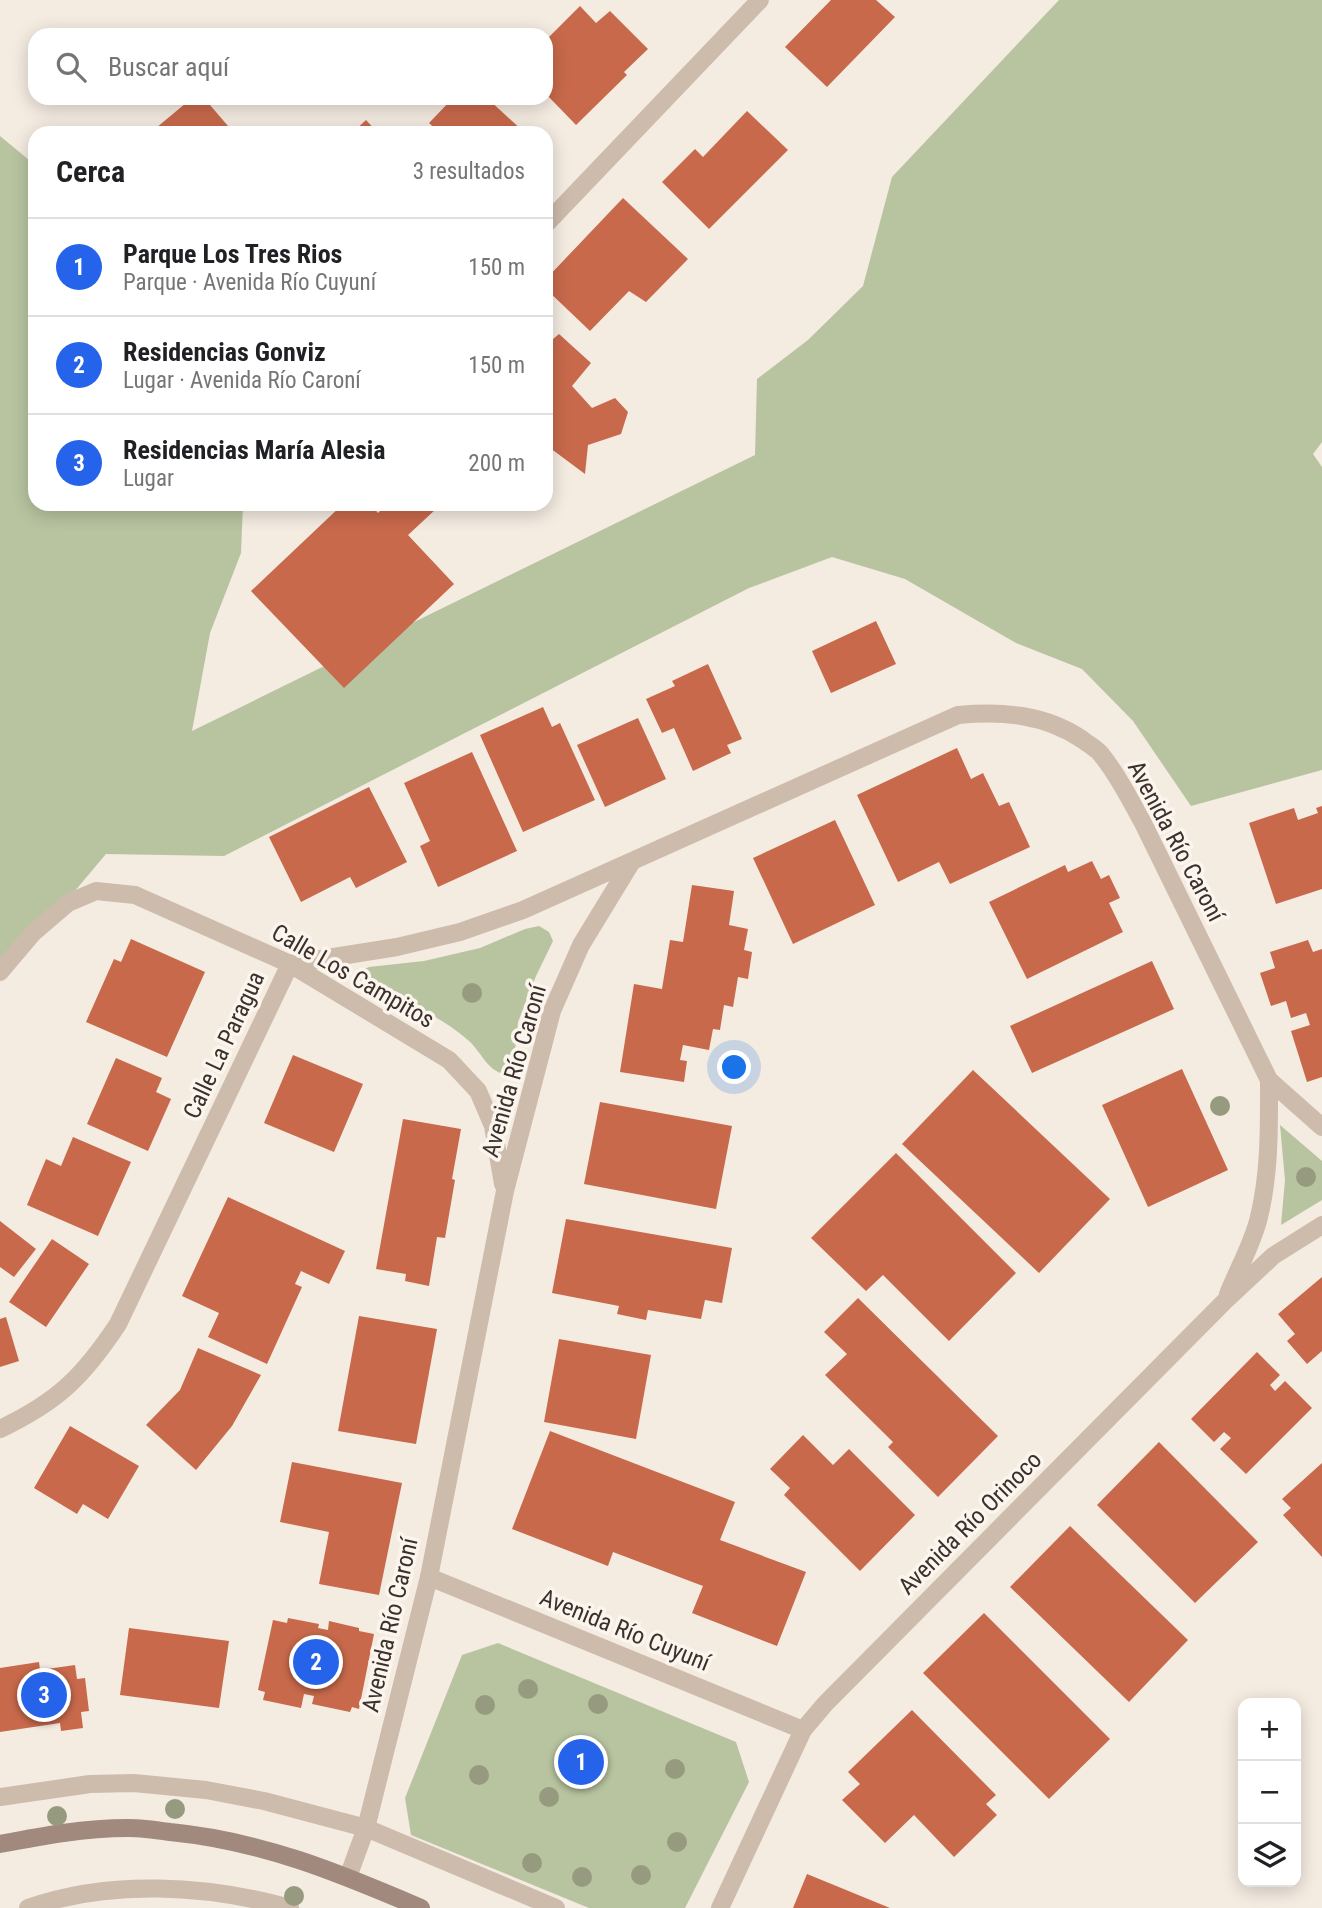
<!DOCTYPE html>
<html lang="es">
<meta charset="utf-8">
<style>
body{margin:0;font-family:"Roboto Condensed",sans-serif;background:#f2f2f2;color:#202124}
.controls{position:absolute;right:21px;bottom:21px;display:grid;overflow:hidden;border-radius:14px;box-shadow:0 4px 18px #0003}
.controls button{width:63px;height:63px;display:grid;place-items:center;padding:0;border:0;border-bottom:2px solid #e0e0e0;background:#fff;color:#202124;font:35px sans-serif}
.you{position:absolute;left:735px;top:1068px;width:24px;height:24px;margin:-18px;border:5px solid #fff;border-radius:50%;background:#1a73e8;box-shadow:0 0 0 10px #1a73e833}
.badge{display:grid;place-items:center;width:46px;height:46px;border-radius:50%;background:#2563eb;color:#fff;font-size:23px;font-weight:700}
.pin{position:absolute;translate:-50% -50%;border:4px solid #fff;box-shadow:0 2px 7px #0006}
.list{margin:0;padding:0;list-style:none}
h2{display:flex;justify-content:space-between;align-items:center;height:91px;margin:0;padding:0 28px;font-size:30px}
h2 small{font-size:23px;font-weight:400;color:#757577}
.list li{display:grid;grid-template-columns:46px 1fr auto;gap:21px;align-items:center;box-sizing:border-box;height:98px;padding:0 28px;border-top:2px solid #e0e0e0}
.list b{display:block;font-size:26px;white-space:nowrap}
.list p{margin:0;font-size:23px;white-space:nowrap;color:#757577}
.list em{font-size:23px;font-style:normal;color:#757577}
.icon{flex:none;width:38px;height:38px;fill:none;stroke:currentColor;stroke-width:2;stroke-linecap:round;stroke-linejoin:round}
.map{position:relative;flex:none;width:1322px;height:1908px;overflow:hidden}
.search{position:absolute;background:#fff;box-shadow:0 4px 18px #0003;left:28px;top:28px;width:525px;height:77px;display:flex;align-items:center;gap:18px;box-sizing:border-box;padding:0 24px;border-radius:21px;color:#757577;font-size:26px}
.panel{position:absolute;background:#fff;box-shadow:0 4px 18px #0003;left:28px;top:126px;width:525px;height:385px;border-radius:21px}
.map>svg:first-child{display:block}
.green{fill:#b8c4a0}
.building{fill:#c8694b}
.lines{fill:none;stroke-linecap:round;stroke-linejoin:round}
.minor{stroke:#cdbbac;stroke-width:18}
.secondary{stroke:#a18a7d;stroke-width:18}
.tree{fill:#969b7f}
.labels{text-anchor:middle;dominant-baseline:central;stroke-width:7;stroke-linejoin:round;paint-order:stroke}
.street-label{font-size:24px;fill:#3b302b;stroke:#fbf5ee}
</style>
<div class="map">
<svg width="1322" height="1908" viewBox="0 0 1322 1908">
<rect width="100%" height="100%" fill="#f4ebe1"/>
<g class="green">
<polygon points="1059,0 1322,0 1322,442 1313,454 1322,467 1322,770 1191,806 1133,721 1082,669 1016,643 905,579 832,557 749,588 224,856 106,854 0,980 0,136 35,165 35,504 243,504 241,553 210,633 192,731 755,455 757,379 808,340 863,286 892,177"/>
<path d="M539,926L549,932L553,941L536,976L518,1022L514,1060L508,1070L500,1073C485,1066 481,1052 469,1041C439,1014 401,999 361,990L356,980L358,972L369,967L424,961L480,948L525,929Z"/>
<polygon points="1280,1125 1322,1161 1322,1200 1281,1225 1285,1180"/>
<polygon points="498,1643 736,1742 749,1782 685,1908 589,1908 411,1835 405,1798 462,1655"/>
</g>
<g class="building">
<polygon points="831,0 876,0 895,17 827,87 785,47"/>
<polygon points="580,6 596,23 610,11 648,49 624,72 627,75 576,125 546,94 546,40"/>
<polygon points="192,98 204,98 234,133 150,133"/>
<polygon points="453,98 487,98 525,133 440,133 429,123"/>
<polygon points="747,111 788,150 709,229 662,182 695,149 703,157"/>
<polygon points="366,120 378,133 352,133"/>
<polygon points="623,198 688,259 646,302 629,291 590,331 546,289 546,279"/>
<polygon points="559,334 591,363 572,386 592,408 615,398 628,412 621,434 588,445 585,474 546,445 546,345"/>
<polygon points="343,504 370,504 378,513 387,504 431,504 436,509 408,535 454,584 344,688 251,591"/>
<polygon points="876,621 896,664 831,693 812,651"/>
<polygon points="708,664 742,739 727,745 731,753 693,771 674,728 662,733 646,699 675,686 672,681"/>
<polygon points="543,707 552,727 560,723 595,800 523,832 480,735"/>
<polygon points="638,718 666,779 605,807 577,745"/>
<polygon points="957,748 971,779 983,773 999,806 1009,802 1030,847 950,884 939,862 898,882 857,795"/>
<polygon points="472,752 517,851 438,887 420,846 430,841 404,783"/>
<polygon points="369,787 407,862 356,888 350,877 301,902 269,837"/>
<polygon points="1322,806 1322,889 1276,904 1249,823 1294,808 1298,820 1318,813 1316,808"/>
<polygon points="835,820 875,905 793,944 753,858"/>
<polygon points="1092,861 1101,879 1109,875 1120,898 1109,903 1123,932 1027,979 989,902 1065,865 1068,872"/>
<polygon points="692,885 734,891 729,925 748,929 744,950 752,952 748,979 738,977 733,1007 724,1005 720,1030 713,1029 709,1050 683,1045 680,1060 687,1061 684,1082 620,1072 634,984 662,989 670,940 683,942"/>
<polygon points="131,939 205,972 167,1057 86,1022 114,959 121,962"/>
<polygon points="1308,940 1313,952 1322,949 1322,1077 1307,1082 1291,1031 1310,1025 1306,1013 1291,1018 1286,1001 1271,1006 1260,973 1275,968 1270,952"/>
<polygon points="1152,961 1174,1009 1032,1073 1010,1026"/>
<polygon points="293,1055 363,1084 334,1152 264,1123"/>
<polygon points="116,1058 162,1078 156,1092 171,1099 148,1151 87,1124"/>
<polygon points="1182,1069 1228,1170 1148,1207 1102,1105"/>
<polygon points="973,1070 1110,1199 1039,1273 902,1144"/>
<polygon points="600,1102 732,1126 716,1209 584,1184"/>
<polygon points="403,1119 461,1129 452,1179 455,1180 445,1238 437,1237 429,1286 405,1281 406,1274 376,1269"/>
<polygon points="73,1137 131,1162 98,1236 27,1205 46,1159 61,1166"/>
<polygon points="896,1153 1016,1273 949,1341 883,1275 866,1291 811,1238"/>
<polygon points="228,1197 345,1251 329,1284 301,1271 295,1284 302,1287 267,1364 208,1337 219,1313 182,1296"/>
<polygon points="566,1219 732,1248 722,1303 705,1300 701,1319 648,1310 646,1320 617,1314 619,1306 552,1293"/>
<polygon points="0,1221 36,1249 14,1277 0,1267"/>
<polygon points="52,1239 89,1264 46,1327 9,1302"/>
<polygon points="1322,1277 1322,1351 1307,1364 1287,1341 1295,1334 1278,1314"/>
<polygon points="858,1298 998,1436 938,1497 888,1447 893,1442 825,1375 847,1354 824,1332"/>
<polygon points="359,1316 437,1329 416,1444 338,1431"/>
<polygon points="6,1317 19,1361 0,1367 0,1319"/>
<polygon points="559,1339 651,1355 636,1439 544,1422"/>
<polygon points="198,1348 261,1375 232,1426 196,1470 146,1425 180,1390"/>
<polygon points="1257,1352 1280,1375 1270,1385 1275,1391 1285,1381 1312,1408 1246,1474 1220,1449 1231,1438 1224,1432 1214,1442 1191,1419"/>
<polygon points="70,1426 139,1466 108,1519 83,1504 77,1514 34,1488"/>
<polygon points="550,1431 735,1502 720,1540 806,1572 777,1646 692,1613 703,1586 613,1552 608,1566 512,1529"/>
<polygon points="803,1435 833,1465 849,1449 915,1515 860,1571 784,1495 790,1488 770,1469"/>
<polygon points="1159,1442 1258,1542 1195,1603 1097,1505"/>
<polygon points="292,1462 402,1483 379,1595 319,1584 329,1532 280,1522"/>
<polygon points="1322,1463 1322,1557 1283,1515 1291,1508 1282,1499"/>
<polygon points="1070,1526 1188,1640 1129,1702 1010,1587"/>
<polygon points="984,1613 1110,1739 1049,1799 923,1673"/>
<polygon points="288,1618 319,1624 318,1628 328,1630 329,1621 359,1628 359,1631 374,1634 359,1709 352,1707 350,1712 312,1704 314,1696 304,1694 301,1708 263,1700 265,1692 258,1690 273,1620 287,1623"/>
<polygon points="129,1628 229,1641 219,1708 120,1695"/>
<polygon points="39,1662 40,1670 75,1665 77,1679 85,1678 89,1711 81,1712 83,1728 61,1731 60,1723 0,1732 0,1668"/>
<polygon points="912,1710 996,1795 986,1804 997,1815 954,1857 914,1815 885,1843 842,1800 860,1784 848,1772"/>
<polygon points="807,1874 890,1908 793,1908"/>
</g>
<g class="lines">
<g class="minor">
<polyline points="546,224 760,0"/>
<path d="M290,964L397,947L460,932L523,910L958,715C1003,711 1045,714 1083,740C1088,744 1095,748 1100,753C1117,774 1130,799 1143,823L1269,1080L1322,1127"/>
<polyline points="0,972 33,933 68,903 96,891 135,895 290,964 449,1060 478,1091 493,1126 503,1184"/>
<path d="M1228,1294C1238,1269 1253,1243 1259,1217C1270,1172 1269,1126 1269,1080"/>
<path d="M0,1429C57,1402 83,1377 118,1324L290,964"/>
<polyline points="429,1577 803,1730"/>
<polyline points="0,1797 90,1784 134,1783 206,1790 264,1801 366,1828 556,1908"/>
<polyline points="348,1877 366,1828 429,1577 505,1191 552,1011 581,945 631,863"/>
<path d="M28,1908C110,1879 207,1885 290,1908"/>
<polyline points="720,1908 803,1730 825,1704 1226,1300 1273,1256 1322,1225"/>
</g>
<path class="secondary" d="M0,1844C42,1836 84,1828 128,1828C142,1828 156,1830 170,1832C262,1841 337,1872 421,1908"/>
</g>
<g class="tree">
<circle cx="472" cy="993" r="10"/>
<circle cx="1220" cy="1106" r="10"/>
<circle cx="1306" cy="1177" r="10"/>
<circle cx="528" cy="1689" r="10"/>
<circle cx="598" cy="1704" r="10"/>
<circle cx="485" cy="1705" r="10"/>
<circle cx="675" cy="1769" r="10"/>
<circle cx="479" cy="1775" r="10"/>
<circle cx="549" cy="1797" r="10"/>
<circle cx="175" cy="1809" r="10"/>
<circle cx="57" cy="1816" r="10"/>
<circle cx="677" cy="1842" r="10"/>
<circle cx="532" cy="1863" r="10"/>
<circle cx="641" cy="1875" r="10"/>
<circle cx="582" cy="1877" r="10"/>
<circle cx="294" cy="1896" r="10"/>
</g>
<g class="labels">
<g class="street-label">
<text transform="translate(1176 841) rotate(62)">Avenida Río Caroní</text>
<text transform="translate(353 976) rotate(30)">Calle Los Campitos</text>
<text transform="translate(224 1045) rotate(-65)">Calle La Paragua</text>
<text transform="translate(514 1071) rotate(-74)">Avenida Río Caroní</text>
<text transform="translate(970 1523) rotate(-45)">Avenida Río Orinoco</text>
<text transform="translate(390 1625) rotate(-77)">Avenida Río Caroní</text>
<text transform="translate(625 1630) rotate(22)">Avenida Río Cuyuní</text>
</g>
</g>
</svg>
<div class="controls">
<button>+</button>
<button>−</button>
<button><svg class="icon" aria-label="layers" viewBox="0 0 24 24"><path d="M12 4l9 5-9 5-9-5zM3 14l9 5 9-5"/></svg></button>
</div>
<div class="you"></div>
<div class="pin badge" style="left:581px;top:1762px">1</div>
<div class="pin badge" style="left:316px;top:1662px">2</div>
<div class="pin badge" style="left:44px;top:1695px">3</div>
<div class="search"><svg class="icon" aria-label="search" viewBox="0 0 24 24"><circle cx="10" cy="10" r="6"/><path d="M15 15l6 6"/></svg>Buscar aquí</div>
<section class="panel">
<h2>Cerca<small>3 resultados</small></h2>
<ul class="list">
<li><span class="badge">1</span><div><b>Parque Los Tres Rios</b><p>Parque · Avenida Río Cuyuní</p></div><em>150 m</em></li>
<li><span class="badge">2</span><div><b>Residencias Gonviz</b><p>Lugar · Avenida Río Caroní</p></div><em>150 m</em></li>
<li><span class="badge">3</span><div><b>Residencias María Alesia</b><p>Lugar</p></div><em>200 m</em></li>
</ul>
</section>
</div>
